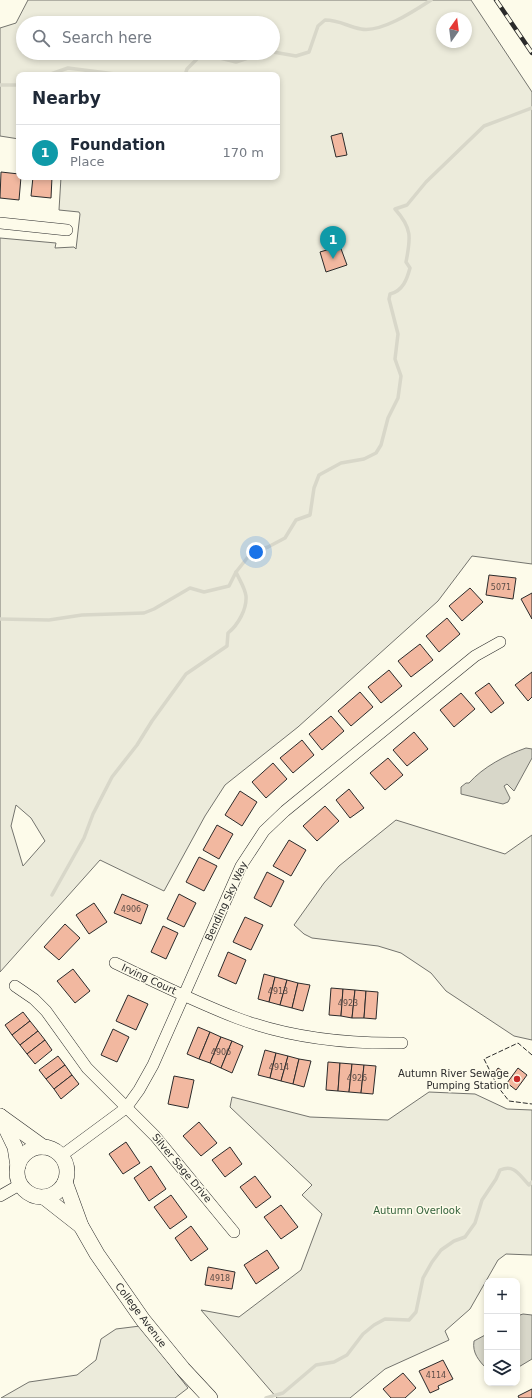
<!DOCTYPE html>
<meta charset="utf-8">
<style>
body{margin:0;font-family:"DejaVu Sans",sans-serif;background:#f6f6f7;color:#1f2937}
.controls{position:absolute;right:12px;bottom:12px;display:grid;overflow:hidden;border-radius:8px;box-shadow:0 2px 6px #0003}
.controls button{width:36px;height:36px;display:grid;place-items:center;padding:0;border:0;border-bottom:1px solid #e0e1e3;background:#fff;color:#1f2937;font:20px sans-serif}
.compass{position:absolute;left:436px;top:12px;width:36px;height:36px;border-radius:50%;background:#fff;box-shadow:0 2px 6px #0003;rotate:14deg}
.you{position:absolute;left:256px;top:552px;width:14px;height:14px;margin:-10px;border:3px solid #fff;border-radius:50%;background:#1a73e8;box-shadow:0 0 0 6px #1a73e833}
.badge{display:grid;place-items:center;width:26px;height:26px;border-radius:50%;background:#c62828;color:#fff;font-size:13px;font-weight:700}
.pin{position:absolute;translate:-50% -33px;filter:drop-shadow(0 1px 2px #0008)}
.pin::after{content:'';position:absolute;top:21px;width:14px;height:12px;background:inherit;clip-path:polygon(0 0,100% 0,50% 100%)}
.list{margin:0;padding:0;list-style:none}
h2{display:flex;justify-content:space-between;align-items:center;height:52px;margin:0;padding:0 16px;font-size:17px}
h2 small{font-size:13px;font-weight:400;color:#747a83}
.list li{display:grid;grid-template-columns:26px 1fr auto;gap:12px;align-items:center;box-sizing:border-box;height:56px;padding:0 16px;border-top:1px solid #e0e1e3}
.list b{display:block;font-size:15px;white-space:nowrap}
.list p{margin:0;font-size:13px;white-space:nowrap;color:#747a83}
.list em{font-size:13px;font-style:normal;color:#747a83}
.icon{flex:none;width:22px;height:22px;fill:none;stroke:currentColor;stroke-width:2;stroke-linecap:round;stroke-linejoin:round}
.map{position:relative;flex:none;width:532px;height:1398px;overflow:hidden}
.search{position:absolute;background:#fff;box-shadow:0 2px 6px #0003;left:16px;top:16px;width:264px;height:44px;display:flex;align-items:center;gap:10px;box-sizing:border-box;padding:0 14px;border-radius:22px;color:#747a83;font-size:15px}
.panel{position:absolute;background:#fff;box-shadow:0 2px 6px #0003;left:16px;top:72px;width:264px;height:108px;border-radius:8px}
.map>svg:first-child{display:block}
.green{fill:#ecebdb;stroke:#74746e;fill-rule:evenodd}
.water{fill:#d8d7c9;stroke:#74746e}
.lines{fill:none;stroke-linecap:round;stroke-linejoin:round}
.stream{stroke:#d8d7c9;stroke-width:3.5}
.building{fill:#f2b8a0;stroke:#2b2b2b}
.street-casing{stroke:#2b2b2b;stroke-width:12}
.secondary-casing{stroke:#2b2b2b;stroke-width:16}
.street{stroke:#fdfbea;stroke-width:11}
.secondary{stroke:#fdfbea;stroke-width:15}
.rail-casing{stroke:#2b2b2b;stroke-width:4.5}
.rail{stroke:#fdfbea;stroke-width:3;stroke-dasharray:9;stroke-linecap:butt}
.fence{stroke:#2b2b2b;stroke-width:1;stroke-dasharray:5 2;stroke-linecap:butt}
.poi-dot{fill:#c62828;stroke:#fdfbea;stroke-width:1.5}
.labels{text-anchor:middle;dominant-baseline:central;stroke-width:3;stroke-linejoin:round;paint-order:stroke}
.number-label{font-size:8px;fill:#5d4e48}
.street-label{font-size:10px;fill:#2b2b2b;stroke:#fdfbea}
.poi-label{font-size:10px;fill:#2b2b2b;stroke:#fdfbea;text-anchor:end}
.park-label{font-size:10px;fill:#34623c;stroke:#fdfbea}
</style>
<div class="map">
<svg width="532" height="1398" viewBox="0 0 532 1398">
<rect width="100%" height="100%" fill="#fdfbea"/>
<g class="green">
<path d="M28,0H471L532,92V564L472,556L438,601L298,727L225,785L205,816L164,891L100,860L0,972V238L56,243L55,248L74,247L76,249L80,214L79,212L59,210L61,177H277V75H19V139L0,136V28L16,23ZM442,18H466V42H442ZM23,23H273V53H23ZM16,805L31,818L45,841L23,866L11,826Z"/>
<polygon points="396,820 505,854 532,835 532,1040 514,1036 446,991 431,973 401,953 378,946 312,938 304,934 294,925 324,883 339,866"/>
<polygon points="429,1092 475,1094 507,1109 532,1110 532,1255 506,1254 498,1260 470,1309 445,1331 449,1340 385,1369 350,1398 277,1398 201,1310 239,1317 301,1270 322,1214 302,1195 312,1185 230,1107 232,1097 310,1117 388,1120"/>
<polygon points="140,1326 188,1388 175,1398 1,1398 29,1382 77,1375 96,1360 101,1339 116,1329"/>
</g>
<g class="water">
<path d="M526,748L532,749V758L514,791L507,784L504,786L510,798L508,802L503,804L461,794V787L466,783H469C483,767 506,755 526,748Z"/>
<polygon points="523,1314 532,1315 532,1359 517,1368 517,1316"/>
<path d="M487,1334V1369C479,1361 472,1353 474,1341Z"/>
</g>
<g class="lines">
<g class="stream">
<path d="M273,52L296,56L309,52L318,26L325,20C340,20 348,27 361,29C381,33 414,11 431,0"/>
<polyline points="48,75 68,68 123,75"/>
<polyline points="185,75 187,69 198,58 216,57 236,62 263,53"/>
<polyline points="0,85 19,85"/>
<path d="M0,619L49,620L82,615L144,613L154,609L190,588L204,592L229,586L236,572L252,552L268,547L285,538L296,520L310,515L314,488L319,475L341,463L364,459L376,453L381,445L388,418L398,398L401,376L395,359L398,334L389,299L390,294C403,291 407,279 410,268L406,262C411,237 412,228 395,209L407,205L426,182L484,126L532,108"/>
<path d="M52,895L84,838L93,814L112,777L137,745L152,721L186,674L227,646L228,633C238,625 247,609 246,596C245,588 239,579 236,572"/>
<path d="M266,1398L283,1393L316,1365L334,1362L347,1355L363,1334L374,1325L385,1319L409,1320L416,1312L423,1278L432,1262L441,1250L454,1241L465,1237L475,1223L482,1200L496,1179L500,1170C515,1164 519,1175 529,1185L532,1182"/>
</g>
</g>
<g class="building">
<polygon points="342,133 347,155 336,157 331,136"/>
<polygon points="1,172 19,174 19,177 21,177 19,200 0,198"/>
<polygon points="33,177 52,177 51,198 31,196"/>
<polygon points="340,246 347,265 326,272 320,252"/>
<polygon points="489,575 516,578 513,599 486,595"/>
<polygon points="470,588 483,602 462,621 449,606"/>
<polygon points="532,593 532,619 521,599"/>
<polygon points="447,618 460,634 439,652 426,636"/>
<polygon points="420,644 433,660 411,677 398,661"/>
<polygon points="389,670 402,686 381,703 368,687"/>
<polygon points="532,672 532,697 528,701 515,685"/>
<polygon points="489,683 504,703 491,713 475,693"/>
<polygon points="360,692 373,707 351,726 338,711"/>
<polygon points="461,693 475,709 454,727 440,710"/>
<polygon points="331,716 344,731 322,750 309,734"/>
<polygon points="414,732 428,749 407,766 393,750"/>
<polygon points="302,740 314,755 293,773 280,758"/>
<polygon points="388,758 403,775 385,790 370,773"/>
<polygon points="273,763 287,779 266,798 252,782"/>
<polygon points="349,789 364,808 350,818 336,800"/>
<polygon points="240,791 257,802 242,826 225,815"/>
<polygon points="325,806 339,821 317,841 303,826"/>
<polygon points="217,825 233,834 219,859 203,850"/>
<polygon points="289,840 306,850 291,876 273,866"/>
<polygon points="199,857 217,866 204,891 186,882"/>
<polygon points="267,872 284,881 271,907 254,898"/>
<polygon points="122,894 148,905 141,924 114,913"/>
<polygon points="179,894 196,903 184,927 167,919"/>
<polygon points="94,903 107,922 89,934 76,915"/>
<polygon points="245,917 263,925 251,950 233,942"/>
<polygon points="65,924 80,938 59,960 44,947"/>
<polygon points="163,926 178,933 166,959 151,952"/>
<polygon points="228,952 246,960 236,984 218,976"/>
<polygon points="73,969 90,991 75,1003 57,981"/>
<polygon points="264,974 275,977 269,1002 258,999"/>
<polygon points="275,977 287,980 280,1005 269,1002"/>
<polygon points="287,980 298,983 292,1008 280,1005"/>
<polygon points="298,983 310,985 303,1011 292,1008"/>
<polygon points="331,988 343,989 341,1016 329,1015"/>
<polygon points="343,989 355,990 352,1018 341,1016"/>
<polygon points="355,990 366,991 364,1018 352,1018"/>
<polygon points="366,991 378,992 376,1019 364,1018"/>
<polygon points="128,995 148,1004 136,1030 116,1021"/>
<polygon points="23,1012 30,1021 12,1035 5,1025"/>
<polygon points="30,1021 38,1031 20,1045 12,1035"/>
<polygon points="198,1027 210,1032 199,1059 187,1054"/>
<polygon points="113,1029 129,1037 117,1062 101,1055"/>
<polygon points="38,1031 45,1040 27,1054 20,1045"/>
<polygon points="210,1032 221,1037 210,1063 199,1059"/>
<polygon points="221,1037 232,1041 221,1068 210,1063"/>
<polygon points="45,1040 52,1050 35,1064 27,1054"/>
<polygon points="232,1041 243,1046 232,1073 221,1068"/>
<polygon points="265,1050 276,1053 270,1078 258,1075"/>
<polygon points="276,1053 288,1056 281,1081 270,1078"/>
<polygon points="58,1056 65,1065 46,1079 39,1070"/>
<polygon points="288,1056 299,1059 293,1084 281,1081"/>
<polygon points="299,1059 311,1061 304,1087 293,1084"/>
<polygon points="328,1062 340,1063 338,1091 326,1090"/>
<polygon points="340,1063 352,1064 349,1092 338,1091"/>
<polygon points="352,1064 364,1065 361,1093 349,1092"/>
<polygon points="65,1065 72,1075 54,1089 46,1079"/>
<polygon points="364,1065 376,1066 373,1094 361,1093"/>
<polygon points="498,1068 504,1072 500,1078 494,1074"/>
<polygon points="518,1068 527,1075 516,1090 507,1083"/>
<polygon points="72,1075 79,1084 61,1099 54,1089"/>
<polygon points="174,1076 194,1080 188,1108 168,1104"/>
<polygon points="199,1122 217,1143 201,1156 183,1136"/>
<polygon points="126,1142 140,1163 123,1174 109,1154"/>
<polygon points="230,1147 242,1164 225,1177 212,1160"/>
<polygon points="151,1166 166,1189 149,1201 134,1178"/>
<polygon points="255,1176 271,1197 256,1208 240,1187"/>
<polygon points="171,1195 187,1217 170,1229 154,1207"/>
<polygon points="281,1205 298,1227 281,1239 264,1217"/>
<polygon points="191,1226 208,1249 191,1261 175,1238"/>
<polygon points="267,1250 279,1268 256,1284 244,1265"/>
<polygon points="208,1267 235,1272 232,1289 205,1285"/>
<polygon points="443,1360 453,1379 438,1386 439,1389 430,1393 419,1371"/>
<polygon points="403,1373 416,1388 405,1398 391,1398 383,1389"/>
<polygon points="532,1389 532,1398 519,1398 518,1396"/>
</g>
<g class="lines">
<g class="street-casing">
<g id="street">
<polyline points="0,223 67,230"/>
<path d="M115,963C155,982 195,1002 237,1018C290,1038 346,1044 402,1043"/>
<polyline points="15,986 34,999 46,1011 87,1068 155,1136 234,1232"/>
<polyline points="61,1156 126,1108 139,1090 153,1065 241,866 264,831 285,811 475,656 500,642"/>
<polyline points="0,1196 21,1184"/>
</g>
</g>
<g class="secondary-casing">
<g id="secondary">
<polyline points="0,1116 15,1147 18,1166"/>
<polyline points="0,1116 43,1147"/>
<circle cx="42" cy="1172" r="25"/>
<polyline points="65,1182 81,1226 97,1254 143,1320 183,1369 210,1398"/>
<polyline points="44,1197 81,1226"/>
</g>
</g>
<use href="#street" class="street"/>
<use href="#secondary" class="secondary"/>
<g class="rail-casing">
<polyline id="rail" points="496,0 532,53"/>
</g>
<use href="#rail" class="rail"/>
<polyline class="fence" points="532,1055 518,1043 484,1059 498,1087 509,1101 532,1104"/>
</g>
<circle class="poi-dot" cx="517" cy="1079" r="4"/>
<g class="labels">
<g class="number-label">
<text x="501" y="587">5071</text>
<text x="131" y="909">4906</text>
<text x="278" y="991">4913</text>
<text x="348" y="1003">4923</text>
<text x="221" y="1052">4906</text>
<text x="279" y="1067">4914</text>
<text x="357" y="1078">4926</text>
<text x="220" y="1278">4918</text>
<text x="436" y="1375">4114</text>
</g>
<g class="street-label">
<text transform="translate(226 901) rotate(-65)">Bending Sky Way</text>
<text transform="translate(149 979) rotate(25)">Irving Court</text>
<text transform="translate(182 1168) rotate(50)">Silver Sage Drive</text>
<text transform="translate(141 1315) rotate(53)">College Avenue</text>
</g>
<g class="poi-label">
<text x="509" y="1073">Autumn River Sewage<tspan x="509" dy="12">Pumping Station</tspan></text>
</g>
<g class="park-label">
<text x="417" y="1210">Autumn Overlook</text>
</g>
</g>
</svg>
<div class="controls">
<button>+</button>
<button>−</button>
<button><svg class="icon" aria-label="layers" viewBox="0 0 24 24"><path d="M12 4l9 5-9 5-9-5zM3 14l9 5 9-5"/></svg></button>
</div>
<svg class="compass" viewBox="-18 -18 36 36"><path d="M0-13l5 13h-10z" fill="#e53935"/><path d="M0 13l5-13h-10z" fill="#747a83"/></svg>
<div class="you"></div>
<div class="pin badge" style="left:333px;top:259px;background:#0f9aa8">1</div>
<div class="search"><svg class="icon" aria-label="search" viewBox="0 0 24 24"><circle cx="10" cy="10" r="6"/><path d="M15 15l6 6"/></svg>Search here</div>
<section class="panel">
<h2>Nearby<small></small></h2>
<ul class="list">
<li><span class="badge" style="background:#0f9aa8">1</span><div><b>Foundation</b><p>Place</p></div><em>170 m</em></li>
</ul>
</section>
</div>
